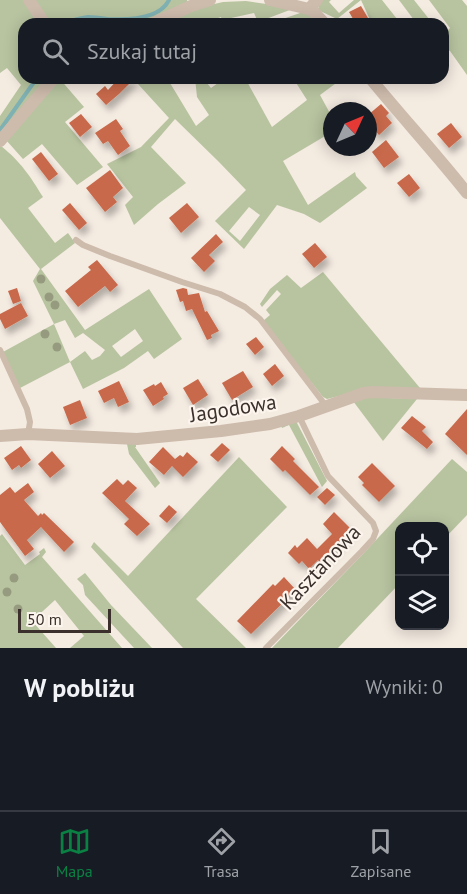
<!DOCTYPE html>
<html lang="pl">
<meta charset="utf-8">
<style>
body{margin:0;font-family:"PT Sans",sans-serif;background:#242831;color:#f1f3f6}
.controls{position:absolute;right:18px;bottom:18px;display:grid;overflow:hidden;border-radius:12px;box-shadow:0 3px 15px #0003}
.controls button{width:54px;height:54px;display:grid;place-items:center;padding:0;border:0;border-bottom:2px solid #363941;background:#171b24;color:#f1f3f6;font:30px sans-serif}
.compass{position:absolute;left:323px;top:102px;width:54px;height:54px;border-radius:50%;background:#171b24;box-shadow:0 3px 15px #0003;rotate:46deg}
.scale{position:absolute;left:18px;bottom:15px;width:93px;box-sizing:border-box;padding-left:6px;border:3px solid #3b302b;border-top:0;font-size:16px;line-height:21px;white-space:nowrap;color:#3b302b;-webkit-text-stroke:4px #fbf5ee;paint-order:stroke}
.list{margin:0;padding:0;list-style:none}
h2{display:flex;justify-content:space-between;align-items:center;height:78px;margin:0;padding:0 24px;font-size:26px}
h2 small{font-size:20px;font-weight:400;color:#9ea1a6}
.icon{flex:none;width:33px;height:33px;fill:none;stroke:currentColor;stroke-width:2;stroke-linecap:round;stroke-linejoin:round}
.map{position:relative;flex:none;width:467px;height:648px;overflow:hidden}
.search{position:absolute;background:#171b24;box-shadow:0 3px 15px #0003;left:18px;right:18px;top:18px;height:66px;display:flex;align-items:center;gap:15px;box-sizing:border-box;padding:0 21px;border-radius:18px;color:#9ea1a6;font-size:22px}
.sheet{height:162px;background:#171b24}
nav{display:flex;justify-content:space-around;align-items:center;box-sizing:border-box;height:84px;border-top:2px solid #363941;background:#171b24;font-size:16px;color:#9ea1a6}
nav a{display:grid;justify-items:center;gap:3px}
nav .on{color:#0b8043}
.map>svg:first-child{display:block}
.green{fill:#b8c4a0;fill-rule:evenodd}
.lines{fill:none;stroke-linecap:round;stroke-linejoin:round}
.stream{stroke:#7fb0b2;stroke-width:4}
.building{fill:#c8694b;filter:url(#shadow)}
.service{stroke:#cdbbac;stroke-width:6}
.minor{stroke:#cdbbac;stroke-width:12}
.tree{fill:#969b7f}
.labels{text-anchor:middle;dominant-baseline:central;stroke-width:4.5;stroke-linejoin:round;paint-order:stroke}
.street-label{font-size:21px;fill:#3b302b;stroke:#fbf5ee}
</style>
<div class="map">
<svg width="467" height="648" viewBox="0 0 467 648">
<defs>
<filter id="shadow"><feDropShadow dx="3.5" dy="6" stdDeviation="3" flood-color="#0004"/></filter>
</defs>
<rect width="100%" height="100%" fill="#f4ebe1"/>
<g class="green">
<polygon points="0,0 25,0 41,24 24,24 24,78 49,78 0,136 0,116 21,85 7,68 0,73"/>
<polygon points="33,0 187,0 188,3 142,24 49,24"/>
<polygon points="320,0 331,0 329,2 339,13 354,0 382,0 401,24 372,24 361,0 337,19 318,10"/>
<polygon points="399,0 414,0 433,24 417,24"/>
<polygon points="429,0 462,0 467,6 467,75 450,51 443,47 443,35 450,28"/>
<polygon points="246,1 295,8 258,22 254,13 222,20 221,17 201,24 159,24 201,7 223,2"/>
<polygon points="303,12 308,14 320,24 268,24"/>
<polygon points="59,78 84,107 65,122 103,167 77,185 42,144 23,159 6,140"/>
<path d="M141,78H167L196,126L209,115L197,97L195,78H203L211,88L225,78H245L272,127L307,100L293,78H343L320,95L332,117V132L283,161L308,205L355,172L356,176L367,188L320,223L304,214L277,205L244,249L215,221L246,190L219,162L175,119L151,147L186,183L158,204L134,225L125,205L133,197L107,164L141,147L169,118L138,84ZM249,207L260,215L240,241L229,231Z"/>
<path d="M1,146C21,162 30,176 43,197L28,208L55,243L68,233L75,243L41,269L85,330L149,289L182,339L154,359L148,351L124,368L83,389L70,362L20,388L3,352L54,324L33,281L40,269L0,218V147ZM65,320L75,338L83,333L105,350L100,356L92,360L85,351L70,362L54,324ZM135,329L143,341L121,357L112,346Z"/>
<polygon points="323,272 420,388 351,393 327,399 323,397 263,321 270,315 266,310 281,294 277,290 262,307 260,304 270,289 287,275 301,288"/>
<polygon points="359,397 417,399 383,441 353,401"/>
<polygon points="296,421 327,481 322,487 289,425 282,428 281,425"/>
<polygon points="136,442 136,447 135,447 160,483 155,488 129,454 127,444"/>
<polygon points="239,457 287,507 196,599 246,648 183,648 91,547 94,542 128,576"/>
<polygon points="452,459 467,472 467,515 445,538 444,526 400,526 399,584 338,648 272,648 362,555"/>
<polygon points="2,534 25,565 40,554 39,552 44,548 46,552 42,557 122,648 70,648 84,636 55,600 32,621 56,648 0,648 0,536"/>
<polygon points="85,573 111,605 152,648 134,648 85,595 83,585 77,579"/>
</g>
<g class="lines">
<g class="stream">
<path d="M65,24C72,20 81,18 88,17C95,17 101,18 108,19C127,20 159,20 169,0"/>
<polyline points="0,130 37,78"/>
</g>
</g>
<g class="building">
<polygon points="361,6 368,18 356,24 349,12"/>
<polygon points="119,78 135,78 119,94 106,105 96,94 105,86 108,90"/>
<polygon points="381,104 389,113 386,116 392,123 379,135 368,123 368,115"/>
<polygon points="81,114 92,127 80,137 69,123"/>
<polygon points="116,119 123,129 120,131 130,146 118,155 108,141 103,144 95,133"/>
<polygon points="451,123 462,137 449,148 437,134"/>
<polygon points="386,140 399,157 384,168 372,152"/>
<polygon points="41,152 58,174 49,181 32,159"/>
<polygon points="110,170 123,188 113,197 117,202 105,212 86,188"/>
<polygon points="409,174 420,188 409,197 397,183"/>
<polygon points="70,203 87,223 79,230 62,210"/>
<polygon points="187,203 199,217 181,233 169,218"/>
<polygon points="216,234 223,242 209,255 215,261 204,272 191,258"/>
<polygon points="315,243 327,257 314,268 302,254"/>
<polygon points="97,260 118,285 110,292 105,286 78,307 65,291 91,270 88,267"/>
<polygon points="17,288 21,301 13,304 8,291"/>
<polygon points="183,288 187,289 188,295 199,293 205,312 207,311 219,331 211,335 212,338 207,340 192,309 186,311 183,301 180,302 176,290"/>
<polygon points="21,303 28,316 5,329 0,319 0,314"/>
<polygon points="256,337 264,347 255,355 246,344"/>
<polygon points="275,364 284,376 272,386 263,374"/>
<polygon points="243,371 253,387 232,400 222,383"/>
<polygon points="198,379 208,395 193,405 183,388"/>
<polygon points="119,381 129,402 118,407 114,398 104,403 98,391"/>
<polygon points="161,382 168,394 163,397 164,399 153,406 143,390 154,384 155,386"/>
<polygon points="80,400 87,418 70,425 63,407"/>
<polygon points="467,409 467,455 445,434"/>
<polygon points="412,416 426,427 422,431 433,442 427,449 401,428"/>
<polygon points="222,443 230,450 218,462 210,455"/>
<polygon points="21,446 31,460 21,468 19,465 12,470 4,458"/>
<polygon points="282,446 295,459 293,461 319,487 310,495 285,470 283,472 270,459"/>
<polygon points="163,447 175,459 180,455 183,457 187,452 198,462 183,477 172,466 164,475 149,462"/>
<polygon points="52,451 65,466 50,478 38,464"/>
<polygon points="372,463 395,486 379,502 362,485 364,483 358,477"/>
<polygon points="117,479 123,485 128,480 137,488 125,501 150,524 137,536 124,524 129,519 102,493"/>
<polygon points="28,483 34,492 24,500 38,516 41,513 42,515 44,513 74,542 64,552 41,527 27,540 34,549 25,556 0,522 0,495 10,487 15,493"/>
<polygon points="327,488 335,495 325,505 317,497"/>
<polygon points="169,505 177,512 167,523 159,516"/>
<polygon points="334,512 352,530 320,563 318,560 309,569 302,561 299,564 288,553 295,545 297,548 307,538 317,549 332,534 323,524"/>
<polygon points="284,577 296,590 251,634 237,621 273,584 275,586"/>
</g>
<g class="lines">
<g class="service">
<polyline points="76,240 83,245 110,256 182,282 220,294 245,307 260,319 326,406"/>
<polyline points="0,350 27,409 30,422 28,434"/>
<polyline points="266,648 362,551 373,539 376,531 373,523 328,476 299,416"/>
</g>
<g class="minor">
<polyline points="29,0 45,24"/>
<polyline points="270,0 309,9 317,0"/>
<polyline points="309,9 314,12 325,24"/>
<polyline points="152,24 191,6 210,0"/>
<path d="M370,78C402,117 436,154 467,193"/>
<polyline points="0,141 54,78"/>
<polyline points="0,436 28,434 137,439 221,431 270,424 299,416 364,393 373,392 467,395"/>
</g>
</g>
<g class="tree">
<circle cx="41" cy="279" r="4.5"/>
<circle cx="49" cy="297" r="4.5"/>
<circle cx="55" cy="305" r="4.5"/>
<circle cx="45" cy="334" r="4.5"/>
<circle cx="57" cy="347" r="4.5"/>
<circle cx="14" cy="578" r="4.5"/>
<circle cx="7" cy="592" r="4.5"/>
<circle cx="18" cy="609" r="4.5"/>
</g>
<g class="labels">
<g class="street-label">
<text transform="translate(233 408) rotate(-9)">Jagodowa</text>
<text transform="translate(320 567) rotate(-47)">Kasztanowa</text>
</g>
</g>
</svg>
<div class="controls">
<button><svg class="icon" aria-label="locate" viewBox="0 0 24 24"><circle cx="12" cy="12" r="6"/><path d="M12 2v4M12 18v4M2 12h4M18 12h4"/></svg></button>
<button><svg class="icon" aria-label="layers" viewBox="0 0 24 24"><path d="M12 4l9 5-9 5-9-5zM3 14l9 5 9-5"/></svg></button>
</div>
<svg class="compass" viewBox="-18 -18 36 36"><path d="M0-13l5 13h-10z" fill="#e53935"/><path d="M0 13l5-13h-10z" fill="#9ea1a6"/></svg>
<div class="scale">50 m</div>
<div class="search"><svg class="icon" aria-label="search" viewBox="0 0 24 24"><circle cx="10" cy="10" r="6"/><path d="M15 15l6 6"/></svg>Szukaj tutaj</div>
</div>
<section class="sheet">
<h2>W pobliżu<small>Wyniki: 0</small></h2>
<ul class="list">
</ul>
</section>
<nav>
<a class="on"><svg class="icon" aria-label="map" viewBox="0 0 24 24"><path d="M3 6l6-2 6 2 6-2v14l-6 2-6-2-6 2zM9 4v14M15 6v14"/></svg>Mapa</a>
<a><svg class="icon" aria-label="directions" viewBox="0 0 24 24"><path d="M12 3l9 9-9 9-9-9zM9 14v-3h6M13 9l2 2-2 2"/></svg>Trasa</a>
<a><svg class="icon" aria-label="saved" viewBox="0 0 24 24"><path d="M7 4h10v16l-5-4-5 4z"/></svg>Zapisane</a>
</nav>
